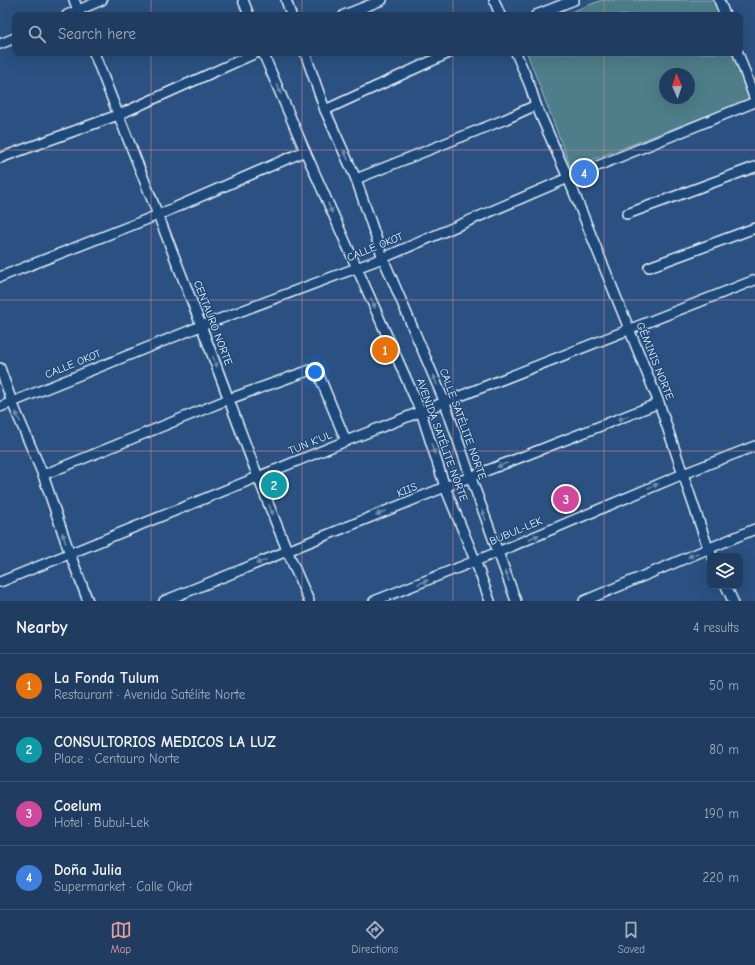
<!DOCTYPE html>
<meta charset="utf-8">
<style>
body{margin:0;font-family:"Comic Neue",sans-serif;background:#284467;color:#f1f3f6}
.controls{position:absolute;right:12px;bottom:12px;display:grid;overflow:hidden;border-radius:8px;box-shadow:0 4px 16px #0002}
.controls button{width:36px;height:36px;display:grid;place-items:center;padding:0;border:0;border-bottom:1px solid #3d5676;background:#203d61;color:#f1f3f6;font:20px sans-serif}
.compass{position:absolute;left:659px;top:68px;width:36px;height:36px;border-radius:50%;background:#203d61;box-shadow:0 4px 16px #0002;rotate:357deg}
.you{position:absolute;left:315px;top:372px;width:14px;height:14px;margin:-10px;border:3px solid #fff;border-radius:50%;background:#1a73e8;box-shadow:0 0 0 6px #1a73e833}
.badge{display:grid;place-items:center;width:26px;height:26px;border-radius:50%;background:#e69b98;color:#fff;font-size:13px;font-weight:700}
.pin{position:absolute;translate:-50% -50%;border:2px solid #fff;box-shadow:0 1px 4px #0006}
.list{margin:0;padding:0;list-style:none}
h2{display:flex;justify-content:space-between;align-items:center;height:52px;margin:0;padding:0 16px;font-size:17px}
h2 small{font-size:13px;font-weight:400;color:#a2aebd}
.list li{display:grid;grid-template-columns:26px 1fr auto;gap:12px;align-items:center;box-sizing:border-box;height:64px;padding:0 16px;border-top:1px solid #3d5676}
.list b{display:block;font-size:15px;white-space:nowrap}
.list p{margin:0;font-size:13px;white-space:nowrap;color:#a2aebd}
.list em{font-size:13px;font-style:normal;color:#a2aebd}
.icon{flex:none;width:22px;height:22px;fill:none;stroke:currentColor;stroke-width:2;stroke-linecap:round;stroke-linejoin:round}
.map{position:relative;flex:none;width:755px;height:601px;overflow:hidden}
.search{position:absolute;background:#203d61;box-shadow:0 4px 16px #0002;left:12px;right:12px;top:12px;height:44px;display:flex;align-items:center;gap:10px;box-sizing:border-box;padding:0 14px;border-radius:8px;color:#a2aebd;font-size:15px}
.sheet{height:308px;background:#203d61}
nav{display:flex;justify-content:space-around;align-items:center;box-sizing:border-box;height:56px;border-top:1px solid #3d5676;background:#203d61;font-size:11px;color:#a2aebd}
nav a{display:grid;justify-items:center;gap:2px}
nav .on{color:#e69b98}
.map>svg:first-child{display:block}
.green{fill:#4e7e89;stroke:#9bb8c0;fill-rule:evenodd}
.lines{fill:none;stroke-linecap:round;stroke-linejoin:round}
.minor-casing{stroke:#e8f1f8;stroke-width:12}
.minor{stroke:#1f4a7a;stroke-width:9}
.oneway{fill:#6f8dac}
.grid{fill:none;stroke:#df8c90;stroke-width:1;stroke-opacity:0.55}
.labels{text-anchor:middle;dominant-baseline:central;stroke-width:3;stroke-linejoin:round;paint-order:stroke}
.street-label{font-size:11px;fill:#e8f1f8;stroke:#1f4a7a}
</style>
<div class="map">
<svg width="755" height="601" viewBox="0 0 755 601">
<rect width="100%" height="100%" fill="#2a5181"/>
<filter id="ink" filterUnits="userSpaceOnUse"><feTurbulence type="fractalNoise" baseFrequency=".025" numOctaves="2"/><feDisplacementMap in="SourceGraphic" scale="8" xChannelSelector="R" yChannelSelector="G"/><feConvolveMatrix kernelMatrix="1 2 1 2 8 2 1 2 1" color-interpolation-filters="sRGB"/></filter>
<g filter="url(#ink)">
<g class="green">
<polygon points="602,0 715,0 720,15 563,15"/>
<path d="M527,53H735L753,98L571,168ZM665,74H689V98H665Z"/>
</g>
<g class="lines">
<g class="minor-casing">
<g id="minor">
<polyline points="74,0 80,15"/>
<polyline points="243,0 249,15"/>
<polyline points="286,0 291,15"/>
<polyline points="494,0 500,15"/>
<polyline points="719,0 725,15"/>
<polyline points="67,15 102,0"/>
<polyline points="344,15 382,0"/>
<polyline points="536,15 574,0"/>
<polyline points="0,44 15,38"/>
<path d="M94,53C130,145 167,236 202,328C237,420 269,512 309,601"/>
<polyline points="263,53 305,151 421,412 445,487 475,560 490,601"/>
<polyline points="305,53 325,110 356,179 383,258 445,403 471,478 516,601"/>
<polyline points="516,53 530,86 536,105 568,178 659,403 708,548 712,556"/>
<polyline points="738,53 755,100"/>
<polyline points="325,110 449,53"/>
<polyline points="0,158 118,115 256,53"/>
<polyline points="356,179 506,119 536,105"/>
<polyline points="627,214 755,167"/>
<polyline points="649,267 755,228"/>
<polyline points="0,277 158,215 305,151"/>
<polyline points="0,368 12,402 43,475 70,554 88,601"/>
<polyline points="0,407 201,326 383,258 568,178 755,102"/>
<polyline points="43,475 229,399 316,368 346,441"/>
<polyline points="0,582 346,441 755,280"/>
<polyline points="726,586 733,601"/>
<polyline points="164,601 445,487 659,403"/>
<polyline points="374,601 498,552 683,474 755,446"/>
<polyline points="584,601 755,529"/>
</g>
</g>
<use href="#minor" class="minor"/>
</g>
<defs><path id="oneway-solid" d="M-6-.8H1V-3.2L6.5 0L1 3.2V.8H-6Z"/></defs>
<g class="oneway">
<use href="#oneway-solid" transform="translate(279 89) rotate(67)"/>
<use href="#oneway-solid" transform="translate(346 155) rotate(-114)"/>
<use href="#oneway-solid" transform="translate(330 208) rotate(66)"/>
<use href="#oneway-solid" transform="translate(373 303) rotate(66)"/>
<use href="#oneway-solid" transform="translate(215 362) rotate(69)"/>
<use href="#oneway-solid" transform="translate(435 380) rotate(-113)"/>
<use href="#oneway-solid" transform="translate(18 417) rotate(-113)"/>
<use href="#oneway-solid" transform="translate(623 418) rotate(158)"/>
<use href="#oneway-solid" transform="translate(433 449) rotate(72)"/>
<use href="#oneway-solid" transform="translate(502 465) rotate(158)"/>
<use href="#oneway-solid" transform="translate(653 486) rotate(-23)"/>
<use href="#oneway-solid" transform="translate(271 510) rotate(69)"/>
<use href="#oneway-solid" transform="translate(381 513) rotate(158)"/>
<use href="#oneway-solid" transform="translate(484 515) rotate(-110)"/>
<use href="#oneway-solid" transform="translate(534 537) rotate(-23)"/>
<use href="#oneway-solid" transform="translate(64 538) rotate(-109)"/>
<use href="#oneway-solid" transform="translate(693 555) rotate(157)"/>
<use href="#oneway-solid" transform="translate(261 562) rotate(158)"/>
<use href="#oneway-solid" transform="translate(507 576) rotate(-111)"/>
<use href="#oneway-solid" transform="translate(423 582) rotate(-21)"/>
</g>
</g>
<path class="grid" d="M151,0V15M302,0V15M453,0V15M604,0V15M151,53V601M302,53V601M453,53V601M604,53V601M0,150H755M0,300H755M0,451H755"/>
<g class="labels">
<g class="street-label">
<text transform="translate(375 247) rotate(-22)">CALLE OKOT</text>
<text transform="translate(213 323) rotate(69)">CENTAURO NORTE</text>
<text transform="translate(655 361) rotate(68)">GÉMINIS NORTE</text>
<text transform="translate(73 364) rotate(-22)">CALLE OKOT</text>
<text transform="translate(463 424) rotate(70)">CALLE SATÉLITE NORTE</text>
<text transform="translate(442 440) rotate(70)">AVENIDA SATÉLITE NORTE</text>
<text transform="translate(310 443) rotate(-22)">TUN K'UL</text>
<text transform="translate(407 490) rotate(-22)">KIIS</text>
<text transform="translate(516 531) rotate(-23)">BUBUL-LEK</text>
</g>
</g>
</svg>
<div class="controls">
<button><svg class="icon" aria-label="layers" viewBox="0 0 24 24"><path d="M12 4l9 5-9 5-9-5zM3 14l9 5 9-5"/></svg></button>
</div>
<svg class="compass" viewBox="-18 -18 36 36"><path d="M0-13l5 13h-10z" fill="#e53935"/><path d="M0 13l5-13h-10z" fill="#a2aebd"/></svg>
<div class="you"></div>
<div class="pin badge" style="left:385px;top:350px;background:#e8710a">1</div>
<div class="pin badge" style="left:274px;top:485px;background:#0f9aa8">2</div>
<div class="pin badge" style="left:566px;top:499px;background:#d1479c">3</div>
<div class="pin badge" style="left:584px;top:173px;background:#3f7fe0">4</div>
<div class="search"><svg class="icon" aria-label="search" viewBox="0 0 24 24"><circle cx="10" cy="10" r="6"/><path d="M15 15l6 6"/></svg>Search here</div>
</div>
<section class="sheet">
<h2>Nearby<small>4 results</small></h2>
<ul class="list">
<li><span class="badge" style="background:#e8710a">1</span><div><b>La Fonda Tulum</b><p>Restaurant · Avenida Satélite Norte</p></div><em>50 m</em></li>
<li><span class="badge" style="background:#0f9aa8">2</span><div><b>CONSULTORIOS MEDICOS LA LUZ</b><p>Place · Centauro Norte</p></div><em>80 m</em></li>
<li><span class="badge" style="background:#d1479c">3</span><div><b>Coelum</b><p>Hotel · Bubul-Lek</p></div><em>190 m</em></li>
<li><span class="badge" style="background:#3f7fe0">4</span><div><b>Doña Julia</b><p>Supermarket · Calle Okot</p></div><em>220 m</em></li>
</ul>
</section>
<nav>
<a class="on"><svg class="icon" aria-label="map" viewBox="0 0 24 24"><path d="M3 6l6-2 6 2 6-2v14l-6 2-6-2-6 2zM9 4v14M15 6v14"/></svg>Map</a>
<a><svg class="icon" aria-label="directions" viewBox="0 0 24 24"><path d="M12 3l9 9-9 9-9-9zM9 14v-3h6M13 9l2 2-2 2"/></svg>Directions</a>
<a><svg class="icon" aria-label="saved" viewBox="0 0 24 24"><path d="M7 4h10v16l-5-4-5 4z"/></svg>Saved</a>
</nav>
